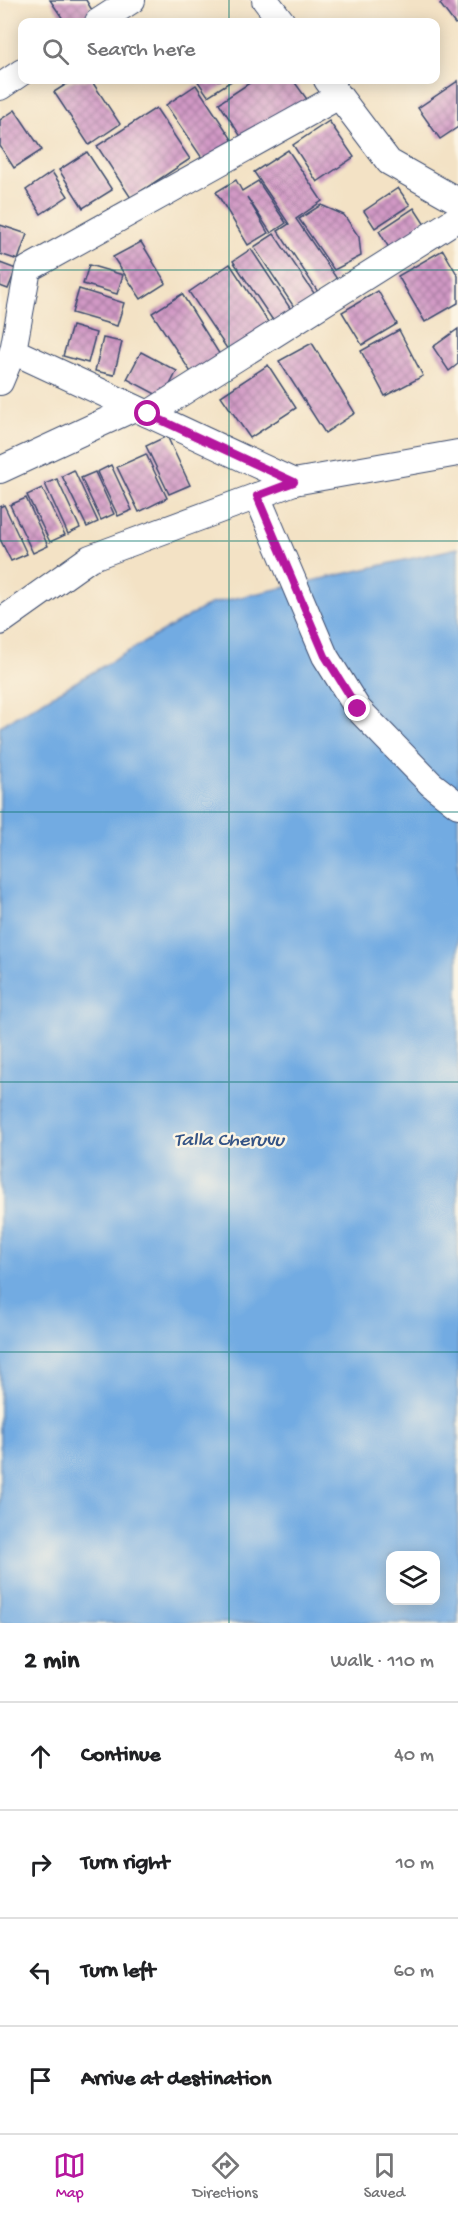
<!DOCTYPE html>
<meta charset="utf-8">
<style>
body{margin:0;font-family:"Gochi Hand",sans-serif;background:#f6f6f6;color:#202124}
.controls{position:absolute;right:18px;bottom:18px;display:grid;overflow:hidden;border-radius:12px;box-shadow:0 3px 15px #0003}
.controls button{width:54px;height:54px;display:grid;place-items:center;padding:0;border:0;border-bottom:2px solid #e0e0e0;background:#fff;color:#202124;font:30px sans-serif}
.stop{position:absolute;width:18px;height:18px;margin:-14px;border:4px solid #b5179e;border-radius:50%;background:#fff}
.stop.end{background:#b5179e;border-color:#fff;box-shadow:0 2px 6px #0008}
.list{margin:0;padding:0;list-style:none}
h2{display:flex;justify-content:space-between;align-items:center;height:78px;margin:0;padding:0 24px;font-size:26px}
h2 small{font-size:20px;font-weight:400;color:#757577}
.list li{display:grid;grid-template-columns:39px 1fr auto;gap:18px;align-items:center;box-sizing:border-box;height:108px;padding:0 24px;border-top:2px solid #e0e0e0}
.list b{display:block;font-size:22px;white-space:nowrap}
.list em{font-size:20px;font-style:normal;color:#757577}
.icon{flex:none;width:33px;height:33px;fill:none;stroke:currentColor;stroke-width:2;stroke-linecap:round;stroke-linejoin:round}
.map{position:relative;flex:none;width:458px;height:1623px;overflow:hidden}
.search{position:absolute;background:#fff;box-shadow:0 3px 15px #0003;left:18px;right:18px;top:18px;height:66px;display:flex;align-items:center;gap:15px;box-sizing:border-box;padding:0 21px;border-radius:12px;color:#757577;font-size:22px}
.sheet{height:510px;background:#fff}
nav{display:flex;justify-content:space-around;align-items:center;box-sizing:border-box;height:84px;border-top:2px solid #e0e0e0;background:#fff;font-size:16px;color:#757577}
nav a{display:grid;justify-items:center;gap:3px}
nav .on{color:#b5179e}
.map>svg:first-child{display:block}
.water{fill:#72abe2;stroke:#466da0;stroke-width:1.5;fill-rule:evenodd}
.building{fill:url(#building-cross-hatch)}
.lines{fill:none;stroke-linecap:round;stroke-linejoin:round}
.minor-casing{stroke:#3b4a6d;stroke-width:28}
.minor{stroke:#fff;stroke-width:26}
.route{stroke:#b5179e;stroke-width:8}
.grid{fill:none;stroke:#0f766e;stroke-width:1.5;stroke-opacity:0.55}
.labels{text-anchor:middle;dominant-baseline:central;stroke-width:5;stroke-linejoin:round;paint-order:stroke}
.water-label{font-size:20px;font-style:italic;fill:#355486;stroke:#fcf5e5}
</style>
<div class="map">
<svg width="458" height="1623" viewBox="0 0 458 1623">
<defs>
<pattern id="building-cross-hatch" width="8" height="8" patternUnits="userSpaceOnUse" patternTransform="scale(1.5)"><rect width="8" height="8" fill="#d199c5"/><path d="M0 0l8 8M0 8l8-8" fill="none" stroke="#a97da3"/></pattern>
</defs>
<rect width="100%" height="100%" fill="#fcf5e5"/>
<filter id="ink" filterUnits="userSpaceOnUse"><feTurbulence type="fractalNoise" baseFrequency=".0167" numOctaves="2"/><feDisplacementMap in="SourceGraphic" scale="12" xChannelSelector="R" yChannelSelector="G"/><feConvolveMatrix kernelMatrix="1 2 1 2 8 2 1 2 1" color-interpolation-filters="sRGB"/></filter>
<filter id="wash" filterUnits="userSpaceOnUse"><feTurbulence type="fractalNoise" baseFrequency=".008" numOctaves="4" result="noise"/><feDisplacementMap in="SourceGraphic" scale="24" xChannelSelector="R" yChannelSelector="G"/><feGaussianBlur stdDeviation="1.35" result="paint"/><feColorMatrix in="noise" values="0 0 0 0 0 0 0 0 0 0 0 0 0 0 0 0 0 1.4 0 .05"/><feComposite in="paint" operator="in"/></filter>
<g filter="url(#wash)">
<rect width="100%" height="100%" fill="#f3e2c5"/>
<path class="water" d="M458,548V1623H0V726L210,604ZM390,1556H436V1600H390Z"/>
<g id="blocks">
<g class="building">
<polygon points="50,0 86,0 96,17 87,22 65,22"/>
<polygon points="445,0 458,0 458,22 455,24 440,4"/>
<polygon points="73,80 91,80 120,124 89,145 54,92"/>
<polygon points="197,80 233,80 208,96"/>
<polygon points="254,80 293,80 309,102 245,143 219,103"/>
<polygon points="458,81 458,127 440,139 418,108"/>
<polygon points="196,85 235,144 206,164 166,105"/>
<polygon points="156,108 190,159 131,198 97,146"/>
<polygon points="15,110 42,150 14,168 0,146 0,120"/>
<polygon points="329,121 354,157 317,182 293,145"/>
<polygon points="288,150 322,201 296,219 337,279 318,292 278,231 289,224 254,172"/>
<polygon points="87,152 112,190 83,208 59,170"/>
<polygon points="52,172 68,196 41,214 26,190"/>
<polygon points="236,180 242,191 258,181 286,223 271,233 247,197 268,233 248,245 216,192"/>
<polygon points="398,188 410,205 375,228 364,211"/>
<polygon points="321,205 344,215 359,237 361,256 334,270 299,219"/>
<polygon points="414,208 429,231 393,255 379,231"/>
<polygon points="0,225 27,234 18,260 0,254"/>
<polygon points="274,234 316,296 296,310 254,247"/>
<polygon points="141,242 166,283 141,299 113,257"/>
<polygon points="251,249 292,311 274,322 233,261"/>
<polygon points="443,250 458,276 458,303 425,322 398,276"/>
<polygon points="0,263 16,269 8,289 0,286"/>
<polygon points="230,264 270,325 230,353 189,292"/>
<polygon points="89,265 123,275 117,294 83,284"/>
<polygon points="79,289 124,303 117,326 72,313"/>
<polygon points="378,291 397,324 362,345 342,312"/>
<polygon points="182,294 220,355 192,374 152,313"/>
<polygon points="72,326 96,333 88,363 63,356"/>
<polygon points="458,329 458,364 449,371 433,347"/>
<polygon points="399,330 423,376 385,396 361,351"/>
<polygon points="103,338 122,342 114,375 95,371"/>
<polygon points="312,343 355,413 325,433 279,361"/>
<polygon points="141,352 177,371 163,398 127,379"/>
<polygon points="268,365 296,408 250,438 221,396"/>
<polygon points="167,436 190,485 169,494 146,446"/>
<polygon points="146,454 167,498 139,512 117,467"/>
<polygon points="111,465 132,510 118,516 97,472"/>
<polygon points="74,470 98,522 87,527 62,476"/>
<polygon points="95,472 114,514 101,520 81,478"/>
<polygon points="57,479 80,528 68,534 45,484"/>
<polygon points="42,488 65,535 50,542 27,495"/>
<polygon points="26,498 48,546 33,553 10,505"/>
<polygon points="4,505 27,554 11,561 0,539 0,507"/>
</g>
</g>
</g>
<g filter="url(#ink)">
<use href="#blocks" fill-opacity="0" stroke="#3b4a6d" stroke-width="1.5"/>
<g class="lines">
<g class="minor-casing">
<g id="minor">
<polyline points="265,0 282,22"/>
<polyline points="98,22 132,0"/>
<polyline points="327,80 389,162 458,201"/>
<polyline points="0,87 22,72"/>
<polyline points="0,382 13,351"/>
<polyline points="148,414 458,218"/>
<polyline points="0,470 134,408"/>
<polyline points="294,482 13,351 28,269 339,96"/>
<polyline points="257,496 325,656 358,709 431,784 458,805"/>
<polyline points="0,622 90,558 257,496 294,482 458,453"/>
</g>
</g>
<use href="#minor" class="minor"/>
</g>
</g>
<g class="lines" filter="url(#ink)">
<polyline class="route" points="148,414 294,482 257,496 325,656 358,709"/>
</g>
<path class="grid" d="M229,0V22M229,80V1623M0,270H458M0,541H458M0,812H458M0,1082H458M0,1352H458"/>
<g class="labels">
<g class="water-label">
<text x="229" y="1141">Talla Cheruvu</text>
</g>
</g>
</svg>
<div class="controls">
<button><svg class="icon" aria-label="layers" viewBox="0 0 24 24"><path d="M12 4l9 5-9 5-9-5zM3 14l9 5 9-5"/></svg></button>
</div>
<div class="stop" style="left:148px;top:414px"></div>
<div class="stop end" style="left:358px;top:709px"></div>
<div class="search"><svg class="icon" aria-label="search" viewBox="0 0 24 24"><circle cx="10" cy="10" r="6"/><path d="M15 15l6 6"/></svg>Search here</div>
</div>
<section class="sheet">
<h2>2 min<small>Walk · 110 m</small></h2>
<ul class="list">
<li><svg class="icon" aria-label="ahead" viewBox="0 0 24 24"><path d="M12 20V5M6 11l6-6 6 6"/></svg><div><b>Continue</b></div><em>40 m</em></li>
<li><svg class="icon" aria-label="right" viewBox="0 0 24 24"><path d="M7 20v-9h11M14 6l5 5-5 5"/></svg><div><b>Turn right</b></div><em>10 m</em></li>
<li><svg class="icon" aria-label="left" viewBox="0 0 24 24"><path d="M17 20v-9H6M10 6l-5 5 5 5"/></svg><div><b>Turn left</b></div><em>60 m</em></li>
<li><svg class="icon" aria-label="arrive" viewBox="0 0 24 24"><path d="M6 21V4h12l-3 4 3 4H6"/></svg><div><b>Arrive at destination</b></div></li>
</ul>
</section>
<nav>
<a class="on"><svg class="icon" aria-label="map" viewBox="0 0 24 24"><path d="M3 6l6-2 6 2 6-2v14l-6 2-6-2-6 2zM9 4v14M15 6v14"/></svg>Map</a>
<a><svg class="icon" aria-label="directions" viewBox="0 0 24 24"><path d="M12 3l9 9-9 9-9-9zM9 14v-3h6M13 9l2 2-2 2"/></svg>Directions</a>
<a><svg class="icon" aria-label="saved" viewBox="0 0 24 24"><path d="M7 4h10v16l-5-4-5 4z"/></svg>Saved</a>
</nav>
